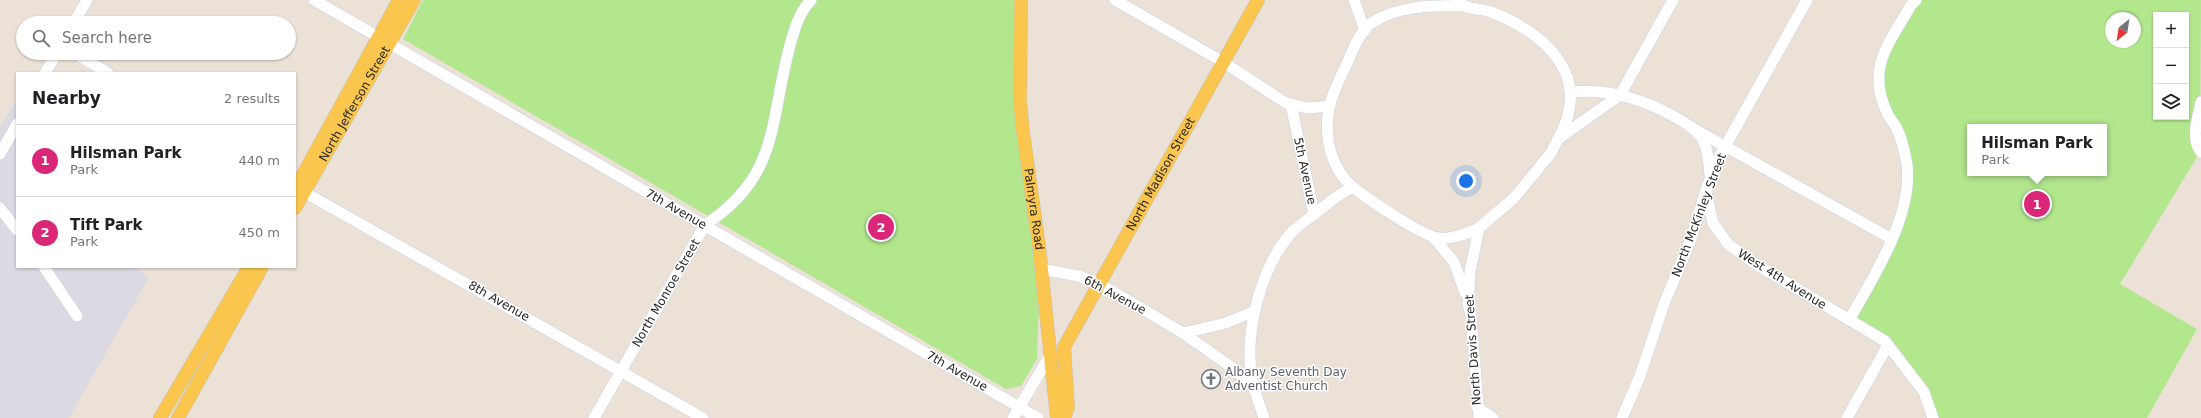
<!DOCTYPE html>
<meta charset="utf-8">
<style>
body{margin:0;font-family:"DejaVu Sans",sans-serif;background:#f2f2f2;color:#202124}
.controls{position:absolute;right:12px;top:12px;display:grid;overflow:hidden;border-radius:0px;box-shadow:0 1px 3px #0004}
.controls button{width:36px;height:36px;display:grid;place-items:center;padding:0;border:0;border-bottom:1px solid #e0e0e0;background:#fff;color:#202124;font:20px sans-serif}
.compass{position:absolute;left:2105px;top:12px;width:36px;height:36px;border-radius:50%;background:#fff;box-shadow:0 1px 3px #0004;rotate:210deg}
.you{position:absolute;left:1466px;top:181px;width:14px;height:14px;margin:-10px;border:3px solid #fff;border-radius:50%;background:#1a73e8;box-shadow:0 0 0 6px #1a73e833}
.badge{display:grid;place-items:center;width:26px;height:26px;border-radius:50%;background:#db2777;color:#fff;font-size:13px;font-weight:700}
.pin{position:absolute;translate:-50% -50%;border:2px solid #fff;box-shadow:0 1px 4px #0006}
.popup{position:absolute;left:1967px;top:124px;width:140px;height:52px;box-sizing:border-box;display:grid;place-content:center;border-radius:0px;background:#fff;filter:drop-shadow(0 1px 3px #0005);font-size:13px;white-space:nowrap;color:#757577}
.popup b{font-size:15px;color:#202124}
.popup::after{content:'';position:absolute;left:50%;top:100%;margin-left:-8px;border:8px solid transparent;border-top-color:#fff}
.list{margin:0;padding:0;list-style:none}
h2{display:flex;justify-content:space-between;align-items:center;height:52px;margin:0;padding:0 16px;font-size:17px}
h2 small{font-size:13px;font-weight:400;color:#757577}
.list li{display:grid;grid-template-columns:26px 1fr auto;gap:12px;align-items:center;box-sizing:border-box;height:72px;padding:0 16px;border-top:1px solid #e0e0e0}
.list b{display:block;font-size:15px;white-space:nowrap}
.list p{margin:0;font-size:13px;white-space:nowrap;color:#757577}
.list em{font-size:13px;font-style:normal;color:#757577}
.icon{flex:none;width:22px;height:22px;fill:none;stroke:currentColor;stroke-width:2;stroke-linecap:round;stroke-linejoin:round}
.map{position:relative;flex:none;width:2201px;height:418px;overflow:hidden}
.search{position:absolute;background:#fff;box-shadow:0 1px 3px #0004;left:16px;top:16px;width:280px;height:44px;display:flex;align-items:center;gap:10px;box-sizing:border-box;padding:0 14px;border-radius:22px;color:#757577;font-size:15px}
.panel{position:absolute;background:#fff;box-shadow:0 1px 3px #0004;left:16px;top:72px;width:280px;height:196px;border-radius:0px}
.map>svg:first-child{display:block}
.industrial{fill:#dbd9e2}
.green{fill:#b3e78e;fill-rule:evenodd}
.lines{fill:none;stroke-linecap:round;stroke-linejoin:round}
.minor-casing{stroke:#ccd2e2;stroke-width:12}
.major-casing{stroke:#c3c3c3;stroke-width:14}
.minor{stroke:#fff;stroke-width:11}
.major{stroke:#fac64d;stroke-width:13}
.labels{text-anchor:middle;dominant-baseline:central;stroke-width:3;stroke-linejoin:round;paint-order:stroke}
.street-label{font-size:12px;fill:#272727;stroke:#fff}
.worship-label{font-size:12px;fill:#5b616d;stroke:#fff;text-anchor:start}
</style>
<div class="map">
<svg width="2201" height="418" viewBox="0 0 2201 418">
<rect width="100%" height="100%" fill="#ebe1d7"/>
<polygon class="industrial" points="14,104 17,106 17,267 132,267 149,277 69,418 0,418 0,127"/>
<g class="green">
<polygon points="423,0 1020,0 1019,103 1040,270 1037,359 1021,386 1006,389 403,39"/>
<path d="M1918,0H2201L2200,152L2120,284L2197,329L2147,418H1936L1886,339L1851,319L1883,266L1908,182L1879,72ZM2156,15H2186V117H2156ZM2111,18H2135V42H2111ZM1970,127H2104V173H1970Z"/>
</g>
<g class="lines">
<g class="minor-casing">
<g id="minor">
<polyline points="314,0 1038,418"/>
<polyline points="1115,0 1223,62 1286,103 1308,108 1330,106"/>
<polyline points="1354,0 1365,31"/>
<path d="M1457,0C1465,10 1479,8 1491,12C1545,33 1593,75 1559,137"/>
<polyline points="74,23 87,0"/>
<polyline points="74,53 108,73"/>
<polyline points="45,73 57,53"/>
<path d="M1571,92C1608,88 1643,99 1675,117C1685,123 1695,128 1702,138C1708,149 1709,163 1710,176"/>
<path d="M2201,102C2198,118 2190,138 2201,152"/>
<polyline points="1291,104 1314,214"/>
<polyline points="1694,129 1892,239"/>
<polyline points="0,154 17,124"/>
<path d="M1353,187C1332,170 1325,141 1328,115C1330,96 1341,77 1348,61C1353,50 1360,31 1370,24C1396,6 1431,5 1461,6"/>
<polyline points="297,188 703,418"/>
<polyline points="1706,192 1713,223 1728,244 1757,265 1885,341 1924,392 1933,418"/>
<polyline points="0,208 17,230"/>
<polyline points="1433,237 1454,262 1465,293"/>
<polyline points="44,267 77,316"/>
<polyline points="1041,269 1079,276 1100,284 1183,333 1226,323 1255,311"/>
<path d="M1849,320C1873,278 1913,216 1907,165C1905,153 1902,138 1896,127C1894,123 1890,119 1888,115C1865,68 1889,44 1911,5L1916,0"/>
<polyline points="1183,333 1237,371 1254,387"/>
<polyline points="1477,407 1493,418"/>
<path d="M594,418L705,225C779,176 769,126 789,49C794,31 798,14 811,0"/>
<polyline points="1013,418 1049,357"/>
<path d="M1264,418C1260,406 1255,393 1252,380C1244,333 1260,268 1292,232C1299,225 1308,219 1316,213C1328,203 1338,194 1353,187C1367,199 1421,235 1438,238C1447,240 1471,233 1479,228"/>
<polyline points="1479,418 1471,316 1468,303 1470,272 1479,228 1514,198 1551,153 1558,139 1620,95 1673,0"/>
<polyline points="1622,418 1640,376 1664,304 1691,239 1706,190 1717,161 1807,0"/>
<polyline points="1847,418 1888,345"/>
</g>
</g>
<g class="major-casing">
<g id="major">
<path id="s1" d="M1021,0L1020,102L1023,132L1039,246L1057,418"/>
<polyline points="295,189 399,0"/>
<path id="s2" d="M295,208L414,0"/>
<polyline points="160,418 249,267"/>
<polyline points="178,418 262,267"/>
<path id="s3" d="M1064,418L1068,407L1064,347L1258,0"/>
</g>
</g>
<use href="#minor" class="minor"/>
<use href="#major" class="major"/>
</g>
<defs>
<g id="church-ring" transform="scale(1)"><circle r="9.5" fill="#fff" stroke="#6b7280" stroke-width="1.5"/><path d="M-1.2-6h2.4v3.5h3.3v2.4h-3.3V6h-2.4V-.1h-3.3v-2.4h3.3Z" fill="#6b7280"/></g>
</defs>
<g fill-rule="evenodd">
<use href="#church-ring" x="1211" y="379"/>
</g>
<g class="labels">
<g class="street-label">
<text stroke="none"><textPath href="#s2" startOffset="120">North Jefferson Street</textPath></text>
<text transform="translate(1305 171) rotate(78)">5th Avenue</text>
<text stroke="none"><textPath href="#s3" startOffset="270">North Madison Street</textPath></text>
<text transform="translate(676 209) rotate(30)">7th Avenue</text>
<text stroke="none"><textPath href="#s1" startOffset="210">Palmyra Road</textPath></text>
<text transform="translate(1699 215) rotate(-69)">North McKinley Street</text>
<text transform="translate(1782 279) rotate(32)">West 4th Avenue</text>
<text transform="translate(666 293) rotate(-60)">North Monroe Street</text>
<text transform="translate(1115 295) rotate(28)">6th Avenue</text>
<text transform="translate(499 301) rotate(30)">8th Avenue</text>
<text transform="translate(1473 350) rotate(-94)">North Davis Street</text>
<text transform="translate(957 371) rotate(30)">7th Avenue</text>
</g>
<g class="worship-label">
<text x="1225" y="372">Albany Seventh Day<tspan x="1225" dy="14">Adventist Church</tspan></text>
</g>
</g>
</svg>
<div class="controls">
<button>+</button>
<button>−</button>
<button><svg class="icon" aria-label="layers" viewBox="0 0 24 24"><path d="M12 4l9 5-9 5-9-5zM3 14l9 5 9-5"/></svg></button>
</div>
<svg class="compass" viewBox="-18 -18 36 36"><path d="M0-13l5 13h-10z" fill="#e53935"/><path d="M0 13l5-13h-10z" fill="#757577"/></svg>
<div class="you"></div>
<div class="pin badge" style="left:2037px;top:204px">1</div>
<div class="popup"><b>Hilsman Park</b>Park</div>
<div class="pin badge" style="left:881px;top:227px">2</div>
<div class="search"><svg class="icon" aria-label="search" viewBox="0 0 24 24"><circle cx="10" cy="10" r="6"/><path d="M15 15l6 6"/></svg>Search here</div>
<section class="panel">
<h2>Nearby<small>2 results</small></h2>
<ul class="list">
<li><span class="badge">1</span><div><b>Hilsman Park</b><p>Park</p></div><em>440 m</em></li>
<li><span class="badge">2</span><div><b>Tift Park</b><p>Park</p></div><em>450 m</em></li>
</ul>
</section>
</div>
